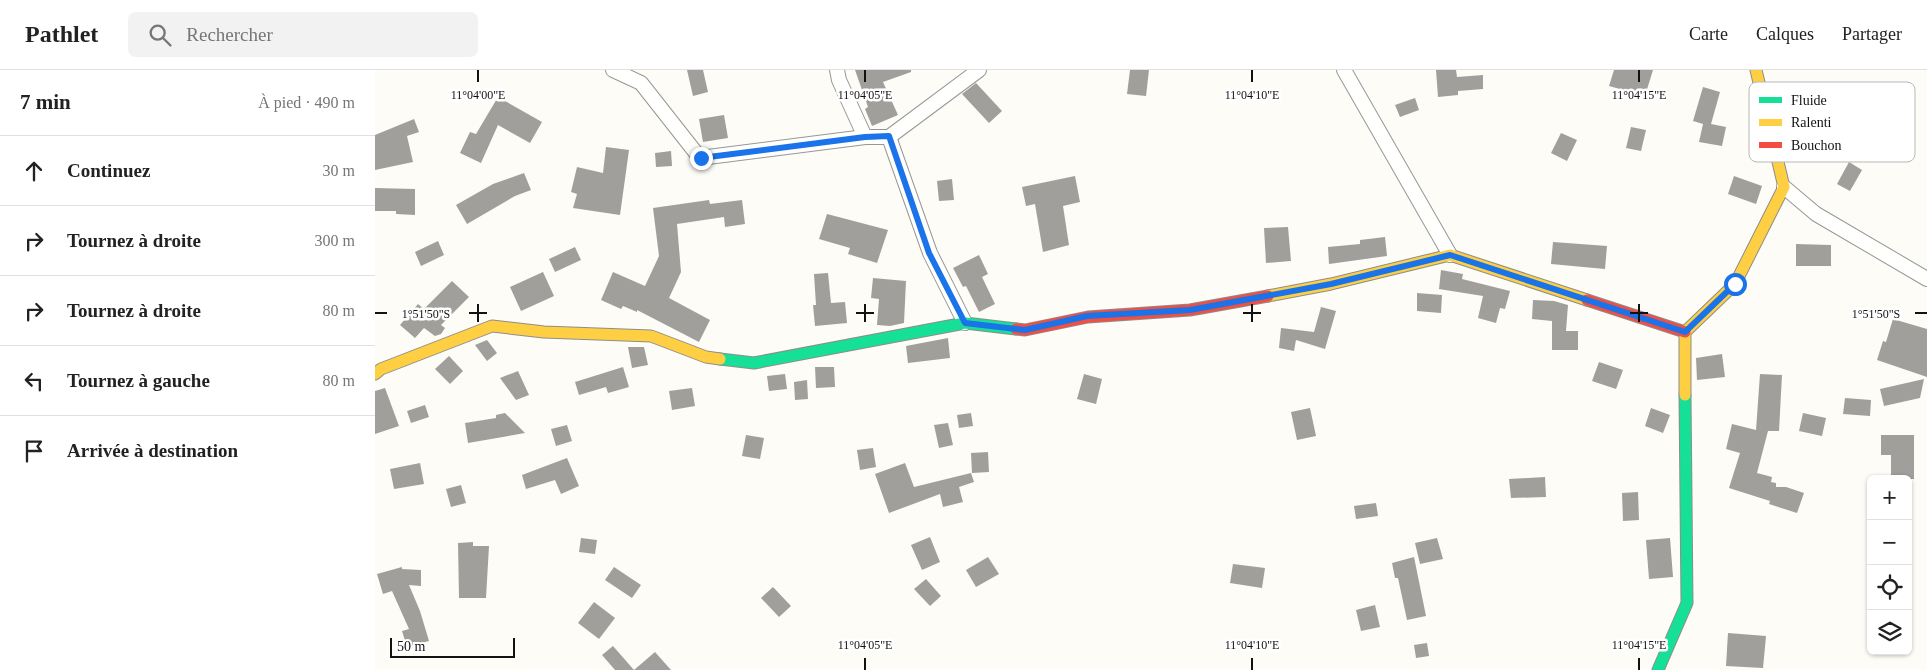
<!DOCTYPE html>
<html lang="fr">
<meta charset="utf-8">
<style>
body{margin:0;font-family:Georgia,serif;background:#f2f2f2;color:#222}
.controls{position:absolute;right:15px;bottom:15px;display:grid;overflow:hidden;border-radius:8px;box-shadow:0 1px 4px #0004}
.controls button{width:45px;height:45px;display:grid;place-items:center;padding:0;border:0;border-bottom:1px solid #e0e0e0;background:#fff;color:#222;font:25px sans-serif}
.scale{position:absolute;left:15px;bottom:12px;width:125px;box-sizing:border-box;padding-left:5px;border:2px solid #111;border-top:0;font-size:14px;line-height:18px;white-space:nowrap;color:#111;-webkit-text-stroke:4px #fff;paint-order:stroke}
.stop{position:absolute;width:15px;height:15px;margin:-11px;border:4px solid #1a73e8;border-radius:50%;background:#fff}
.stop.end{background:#1a73e8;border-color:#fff;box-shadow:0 1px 5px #0008}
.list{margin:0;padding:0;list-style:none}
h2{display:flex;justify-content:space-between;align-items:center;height:65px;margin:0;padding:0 20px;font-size:21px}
h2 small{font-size:16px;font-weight:400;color:#767676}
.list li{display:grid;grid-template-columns:32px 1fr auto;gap:15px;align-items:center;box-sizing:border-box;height:70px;padding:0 20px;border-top:1px solid #e0e0e0}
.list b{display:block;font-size:19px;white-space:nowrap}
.list em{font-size:16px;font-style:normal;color:#767676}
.icon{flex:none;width:28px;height:28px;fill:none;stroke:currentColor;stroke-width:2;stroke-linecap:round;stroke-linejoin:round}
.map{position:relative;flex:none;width:1552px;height:600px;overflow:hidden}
header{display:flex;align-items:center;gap:30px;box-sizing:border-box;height:70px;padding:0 25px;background:#fff;border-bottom:1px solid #e0e0e0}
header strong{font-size:24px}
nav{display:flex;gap:28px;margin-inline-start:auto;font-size:18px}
.search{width:350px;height:45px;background:#f2f2f2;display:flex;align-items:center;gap:12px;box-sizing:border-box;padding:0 18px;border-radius:8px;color:#767676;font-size:19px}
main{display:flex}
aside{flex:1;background:#fff}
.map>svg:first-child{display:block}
.building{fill:#a19f9c}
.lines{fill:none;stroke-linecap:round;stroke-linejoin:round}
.street-casing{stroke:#979795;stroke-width:16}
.fast-casing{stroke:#8e8d8b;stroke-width:13}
.slow-casing{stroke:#8e8d8b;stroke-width:13}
.jam-casing{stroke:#8e8d8b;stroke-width:13}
.street{stroke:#fffffe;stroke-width:14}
.fast{stroke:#16e098;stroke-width:11}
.slow{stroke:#ffcf43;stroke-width:11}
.jam{stroke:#f24e42;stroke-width:11}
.route{stroke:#1a73e8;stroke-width:6}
.ticks{fill:none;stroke:#111;stroke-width:2}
.key{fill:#fff;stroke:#b8b8b8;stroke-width:1}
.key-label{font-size:14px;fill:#111}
.ticks-label{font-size:12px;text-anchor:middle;fill:#111;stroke:#fff;stroke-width:5;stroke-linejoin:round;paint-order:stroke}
</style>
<header>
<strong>Pathlet</strong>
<div class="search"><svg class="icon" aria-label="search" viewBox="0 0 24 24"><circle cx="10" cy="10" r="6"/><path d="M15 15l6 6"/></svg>Rechercher</div>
<nav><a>Carte</a><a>Calques</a><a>Partager</a></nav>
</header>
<main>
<aside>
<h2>7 min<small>À pied · 490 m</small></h2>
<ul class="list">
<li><svg class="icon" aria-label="ahead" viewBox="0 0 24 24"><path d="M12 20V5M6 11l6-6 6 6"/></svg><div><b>Continuez</b></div><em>30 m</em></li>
<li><svg class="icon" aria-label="right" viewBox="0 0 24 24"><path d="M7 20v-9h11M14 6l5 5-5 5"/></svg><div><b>Tournez à droite</b></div><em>300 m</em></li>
<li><svg class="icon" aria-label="right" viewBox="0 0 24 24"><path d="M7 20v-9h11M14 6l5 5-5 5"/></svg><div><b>Tournez à droite</b></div><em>80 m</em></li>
<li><svg class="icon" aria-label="left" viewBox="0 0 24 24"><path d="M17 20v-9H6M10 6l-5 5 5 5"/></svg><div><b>Tournez à gauche</b></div><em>80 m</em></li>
<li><svg class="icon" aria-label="arrive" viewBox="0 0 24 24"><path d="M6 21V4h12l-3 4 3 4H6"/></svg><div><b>Arrivée à destination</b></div></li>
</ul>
</aside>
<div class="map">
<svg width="1552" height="600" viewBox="0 0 1552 600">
<rect width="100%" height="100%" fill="#fdfcf7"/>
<g class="building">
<polygon points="312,0 328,0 333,22 318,26"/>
<polygon points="480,0 536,0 536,2 508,12 523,45 497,56 490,39 493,37"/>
<polygon points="755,0 774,0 771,26 752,24"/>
<polygon points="1061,0 1081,0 1082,7 1108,5 1108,19 1083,21 1083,25 1063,27"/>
<polygon points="1239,0 1278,0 1270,26 1234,16"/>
<polygon points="601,13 627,41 614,53 587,24"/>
<polygon points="1328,17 1345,22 1336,54 1351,57 1347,76 1324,72 1328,54 1318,51"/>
<polygon points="123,27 167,52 155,73 123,55 106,93 85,83 95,62 101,64"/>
<polygon points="1040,28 1044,40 1025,47 1020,35"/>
<polygon points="349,45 353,68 328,72 324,49"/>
<polygon points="39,49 44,62 32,66 38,92 0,100 0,65"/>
<polygon points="1256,57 1271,60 1266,81 1251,78"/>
<polygon points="1186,63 1202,70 1192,91 1176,83"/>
<polygon points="231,77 254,80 245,145 198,138 202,124 196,122 202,97 228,103"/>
<polygon points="296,81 297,96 281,97 280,83"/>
<polygon points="1474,92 1487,100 1475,121 1462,114"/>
<polygon points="149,103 156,120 140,126 92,154 81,135 118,114"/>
<polygon points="700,106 705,132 688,136 694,175 668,182 660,134 651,136 647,117"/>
<polygon points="1359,106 1387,116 1381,134 1353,124"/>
<polygon points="577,109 579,130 564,131 562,111"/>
<polygon points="0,118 40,119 40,145 21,144 21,141 0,141"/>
<polygon points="334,130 335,134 367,130 370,154 350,157 349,147 302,154 306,202 294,228 335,250 324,272 262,240 262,242 248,236 246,239 226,230 238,202 270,216 284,186 278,138"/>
<polygon points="452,144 513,160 502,193 473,184 475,178 444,169"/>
<polygon points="913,157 916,191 891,193 889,158"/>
<polygon points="1010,167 1012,186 954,194 953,177 985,174 985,170"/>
<polygon points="63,171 69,185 46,196 40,182"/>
<polygon points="1178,172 1232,176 1230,199 1176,194"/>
<polygon points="1421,174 1456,175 1456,196 1421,196"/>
<polygon points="200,177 206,190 180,202 174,189"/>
<polygon points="604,185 613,204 607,207 620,234 604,242 591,216 588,217 578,198"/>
<polygon points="1066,200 1088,204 1087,209 1135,221 1130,239 1125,238 1121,253 1103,248 1108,226 1064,219"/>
<polygon points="168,202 179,226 146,241 135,217"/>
<polygon points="453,203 456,233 470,232 472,253 440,256 438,235 441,235 439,204"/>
<polygon points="498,208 531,211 529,253 515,256 502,255 504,229 496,228"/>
<polygon points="77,211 94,227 66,255 70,258 66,264 60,266 49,258 40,268 25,255 43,234 49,239"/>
<polygon points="1042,223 1067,225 1066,243 1042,241"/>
<polygon points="1158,230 1179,231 1193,235 1191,261 1203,261 1203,280 1177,280 1177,251 1157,249"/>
<polygon points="946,237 961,241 950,279 921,270 919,281 904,278 906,258 939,262"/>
<polygon points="1518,249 1552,259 1552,307 1502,290 1508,271 1511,272"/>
<polygon points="573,268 575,288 533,293 531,276"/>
<polygon points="112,270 122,283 112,291 100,275"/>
<polygon points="253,277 269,277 273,295 257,298"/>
<polygon points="1347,284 1350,307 1322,310 1321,288"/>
<polygon points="74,286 88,301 75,314 60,299"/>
<polygon points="1224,292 1248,300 1241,319 1217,311"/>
<polygon points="248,297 254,317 233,323 231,317 204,325 200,312"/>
<polygon points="440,297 459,297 460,317 441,318"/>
<polygon points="143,301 154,325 141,330 125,308"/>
<polygon points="410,304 412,319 394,321 392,306"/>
<polygon points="709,304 727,309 721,334 702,329"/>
<polygon points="1385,304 1407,305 1404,361 1393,361 1382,403 1397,407 1396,412 1401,413 1401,417 1411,417 1429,423 1422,443 1394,434 1395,431 1354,418 1365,383 1351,379 1357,354 1381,360"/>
<polygon points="1549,309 1545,328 1509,336 1505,319"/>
<polygon points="432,310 433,329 420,330 419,312"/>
<polygon points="10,318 24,356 0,364 0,321"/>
<polygon points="317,318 320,336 297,340 294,321"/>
<polygon points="1470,328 1496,330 1495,346 1468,344"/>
<polygon points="50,335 54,347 36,353 32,341"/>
<polygon points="935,338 941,366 922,370 916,342"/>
<polygon points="1276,338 1295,345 1288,363 1270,356"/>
<polygon points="130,343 150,363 93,373 90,353 121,348 121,345"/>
<polygon points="596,343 598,356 584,358 582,345"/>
<polygon points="1428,343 1451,348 1447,366 1424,361"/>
<polygon points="573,353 578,375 564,378 559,355"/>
<polygon points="192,355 197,371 181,376 176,359"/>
<polygon points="371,365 389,368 385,389 367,386"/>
<polygon points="1506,365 1539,365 1539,409 1516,409 1516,385 1506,385"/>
<polygon points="498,378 501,397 485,400 482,380"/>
<polygon points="613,382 614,402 597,403 596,383"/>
<polygon points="192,388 204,416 186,424 180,410 151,419 147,405"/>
<polygon points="45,393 49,414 19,419 15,399"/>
<polygon points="530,393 539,417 596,403 599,412 584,417 588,432 568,437 565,424 514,443 500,404"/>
<polygon points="1170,407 1171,427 1136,428 1134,409"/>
<polygon points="86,415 91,433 76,437 71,419"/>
<polygon points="1263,422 1264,450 1248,451 1247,423"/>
<polygon points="1001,433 1003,446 981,449 979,436"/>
<polygon points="555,467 565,492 547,500 536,475"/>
<polygon points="206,468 222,470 220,484 204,482"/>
<polygon points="1062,468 1068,489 1045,494 1040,473"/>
<polygon points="1295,468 1298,507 1274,509 1271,470"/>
<polygon points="98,472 98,476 114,476 111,528 84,528 83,473"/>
<polygon points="613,487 624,504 601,517 591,500"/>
<polygon points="1039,487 1051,546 1032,550 1023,508 1020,508 1017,493"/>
<polygon points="858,494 890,498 887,518 855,513"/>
<polygon points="27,497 27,499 46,500 46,516 34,515 45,541 54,571 32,577 27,561 34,559 17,521 8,524 2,504"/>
<polygon points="239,497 266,515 257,528 230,510"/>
<polygon points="551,509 566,526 555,536 539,519"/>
<polygon points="398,517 416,536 404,547 386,528"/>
<polygon points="219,532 240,548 224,569 203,553"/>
<polygon points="1000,535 1005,557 986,561 981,540"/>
<polygon points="1353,563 1391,566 1388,598 1351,596"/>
<polygon points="1052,573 1054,586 1041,588 1039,575"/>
<polygon points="238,576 259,600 240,600 227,585"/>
<polygon points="280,582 296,600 259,600"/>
</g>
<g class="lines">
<g class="street-casing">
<g id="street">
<polyline points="238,0 266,13 325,88 490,67 514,67 604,0"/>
<polyline points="462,0 464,10 490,67"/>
<polyline points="969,0 1075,185"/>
<polyline points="514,67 555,183 590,253"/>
<polyline points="1409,117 1441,144 1552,209"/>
</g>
</g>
<g class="fast-casing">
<g id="fast">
<polyline points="345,289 379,293 590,253 641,259"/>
<polyline points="1283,600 1312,533 1310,325"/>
</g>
</g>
<g class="slow-casing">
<g id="slow">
<polyline points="893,226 956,214 1075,185 1212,230"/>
<polyline points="0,304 6,299 117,256 169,262 276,266 331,287 345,289"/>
<polyline points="1310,325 1310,262 1360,214 1409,117 1381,0"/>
</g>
</g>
<g class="jam-casing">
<g id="jam">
<polyline points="1212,230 1310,262"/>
<polyline points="641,259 650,260 713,247 815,240 893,226"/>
</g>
</g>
<use href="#street" class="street"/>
<use href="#fast" class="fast"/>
<use href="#slow" class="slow"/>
<use href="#jam" class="jam"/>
</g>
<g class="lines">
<polyline class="route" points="326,88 490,67 514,66 554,183 590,253 650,260 712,246 815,240 956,214 1075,185 1310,262 1360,214"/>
</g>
<path class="ticks" d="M103,0V12M490,0V12M877,0V12M1264,0V12M103,234V252M490,234V252M877,234V252M1264,234V252M0,243H12M94,243H112M481,243H499M868,243H886M1255,243H1273M1540,243H1552M490,588V600M877,588V600M1264,588V600"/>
<rect x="1374" y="12" width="166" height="80" rx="8" class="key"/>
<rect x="1384" y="27" width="23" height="6" fill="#16e098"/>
<rect x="1384" y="49" width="23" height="7" fill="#ffcf43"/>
<rect x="1384" y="72" width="23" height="6" fill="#f24e42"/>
<g class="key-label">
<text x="1416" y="35">Fluide</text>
<text x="1416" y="57">Ralenti</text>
<text x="1416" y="80">Bouchon</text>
</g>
<g class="ticks-label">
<text x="103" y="29">11°04'00"E</text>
<text x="490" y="29">11°04'05"E</text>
<text x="877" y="29">11°04'10"E</text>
<text x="1264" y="29">11°04'15"E</text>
<text x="51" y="248">1°51'50"S</text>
<text x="1501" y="248">1°51'50"S</text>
<text x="490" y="579">11°04'05"E</text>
<text x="877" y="579">11°04'10"E</text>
<text x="1264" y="579">11°04'15"E</text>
</g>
</svg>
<div class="controls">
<button>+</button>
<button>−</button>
<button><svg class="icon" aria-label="locate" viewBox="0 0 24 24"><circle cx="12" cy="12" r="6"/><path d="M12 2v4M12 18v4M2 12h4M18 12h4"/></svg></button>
<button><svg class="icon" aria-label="layers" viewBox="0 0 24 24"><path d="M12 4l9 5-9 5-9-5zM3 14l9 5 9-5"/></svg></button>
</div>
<div class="scale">50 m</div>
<div class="stop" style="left:1360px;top:214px"></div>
<div class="stop end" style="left:326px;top:88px"></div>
</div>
</main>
